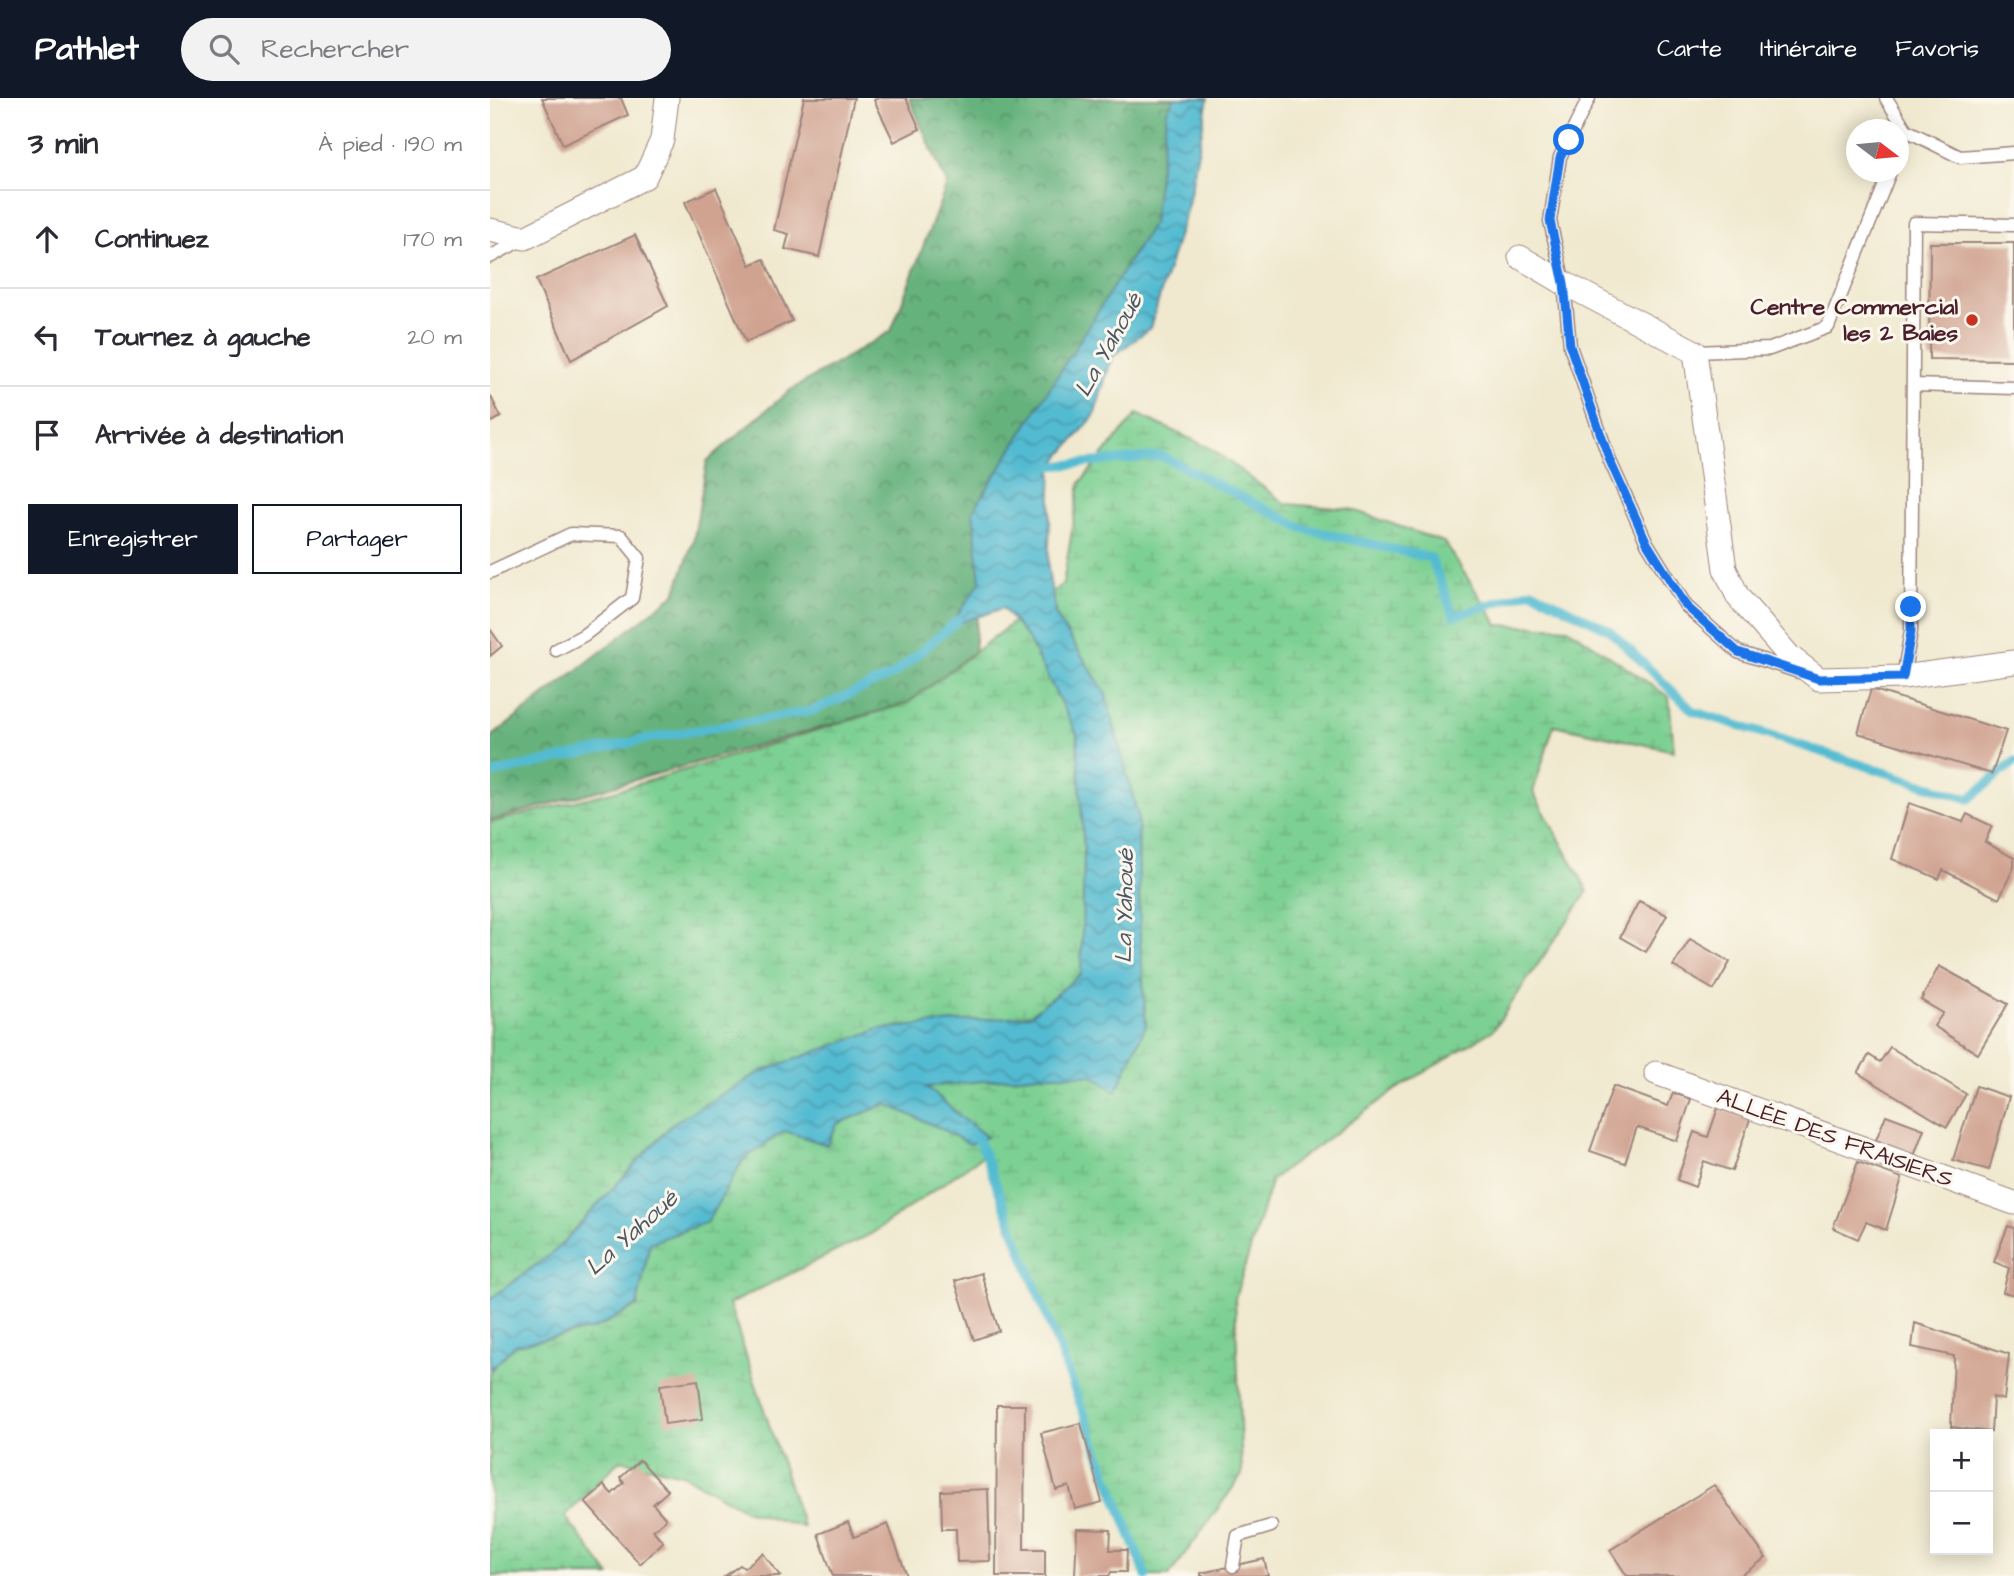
<!DOCTYPE html>
<html lang="fr">
<meta charset="utf-8">
<style>
body{margin:0;font-family:"Architects Daughter",sans-serif;background:#f2f2f3;color:#2b2b33}
.controls{position:absolute;right:21px;bottom:21px;display:grid;overflow:hidden;border-radius:0px;box-shadow:0 4px 18px #0003}
.controls button{width:63px;height:63px;display:grid;place-items:center;padding:0;border:0;border-bottom:2px solid #e1e1e2;background:#fff;color:#2b2b33;font:35px sans-serif}
.compass{position:absolute;left:1356px;top:21px;width:63px;height:63px;border-radius:50%;background:#fff;box-shadow:0 4px 18px #0003;rotate:106deg}
.stop{position:absolute;width:21px;height:21px;margin:-16px;border:5px solid #1a73e8;border-radius:50%;background:#fff}
.stop.end{background:#1a73e8;border-color:#fff;box-shadow:0 2px 7px #0008}
.list{margin:0;padding:0;list-style:none}
h2{display:flex;justify-content:space-between;align-items:center;height:91px;margin:0;padding:0 28px;font-size:30px}
h2 small{font-size:23px;font-weight:400;color:#7c7c81}
.list li{display:grid;grid-template-columns:46px 1fr auto;gap:21px;align-items:center;box-sizing:border-box;height:98px;padding:0 28px;border-top:2px solid #e1e1e2}
.list b{display:block;font-size:26px;white-space:nowrap}
.list em{font-size:23px;font-style:normal;color:#7c7c81}
.actions{display:flex;gap:14px;padding:21px 28px}
.actions a{flex:1;padding:16px 0;border:2px solid #111827;border-radius:0px;text-align:center;font-size:24px;color:#111827}
.actions .main{background:#111827;color:#fff}
.icon{flex:none;width:38px;height:38px;fill:none;stroke:currentColor;stroke-width:2;stroke-linecap:round;stroke-linejoin:round}
.map{position:relative;flex:none;width:1524px;height:1478px;overflow:hidden}
header{display:flex;align-items:center;gap:42px;box-sizing:border-box;height:98px;padding:0 35px;background:#111827;color:#fff}
header strong{font-size:33px}
nav{display:flex;gap:38px;margin-inline-start:auto;font-size:24px}
.search{width:490px;height:63px;background:#f2f2f3;display:flex;align-items:center;gap:18px;box-sizing:border-box;padding:0 24px;border-radius:38px;color:#7c7c81;font-size:26px}
main{display:flex}
aside{flex:1;background:#fff}
.map>svg:first-child{display:block}
.forest{fill:url(#forest-crowns);stroke:#586854;stroke-width:2}
.wetland{fill:url(#wetland-marsh);stroke:#64785f;stroke-width:2}
.water{fill:url(#water-waves);stroke:#4e6d7e;stroke-width:2}
.lines{fill:none;stroke-linecap:round;stroke-linejoin:round}
.stream{stroke:#53bbd1;stroke-width:9}
.building{fill:#d0a290}
.lane-casing{stroke:#9d847d;stroke-width:15}
.street-casing{stroke:#9d847d;stroke-width:25}
.lane{stroke:#fff;stroke-width:12}
.street{stroke:#fff;stroke-width:23}
.route{stroke:#1a73e8;stroke-width:9}
.poi-dot{fill:#c8321e;stroke:#fbf7ec;stroke-width:2.5}
.labels{text-anchor:middle;dominant-baseline:central;stroke-width:6;stroke-linejoin:round;paint-order:stroke}
.poi-label{font-size:23px;font-weight:bold;fill:#4a1f2b;stroke:#fbf7ec;text-anchor:end}
.street-label{font-size:23px;fill:#4a1f2b;stroke:#fbf7ec}
.water-label{font-size:24px;font-style:italic;fill:#4d5665;stroke:#fbf7ec}
</style>
<header>
<strong>Pathlet</strong>
<div class="search"><svg class="icon" aria-label="search" viewBox="0 0 24 24"><circle cx="10" cy="10" r="6"/><path d="M15 15l6 6"/></svg>Rechercher</div>
<nav><a>Carte</a><a>Itinéraire</a><a>Favoris</a></nav>
</header>
<main>
<aside>
<h2>3 min<small>À pied · 190 m</small></h2>
<ul class="list">
<li><svg class="icon" aria-label="ahead" viewBox="0 0 24 24"><path d="M12 20V5M6 11l6-6 6 6"/></svg><div><b>Continuez</b></div><em>170 m</em></li>
<li><svg class="icon" aria-label="left" viewBox="0 0 24 24"><path d="M17 20v-9H6M10 6l-5 5 5 5"/></svg><div><b>Tournez à gauche</b></div><em>20 m</em></li>
<li><svg class="icon" aria-label="arrive" viewBox="0 0 24 24"><path d="M6 21V4h12l-3 4 3 4H6"/></svg><div><b>Arrivée à destination</b></div></li>
</ul>
<div class="actions"><a class="main">Enregistrer</a><a>Partager</a></div>
</aside>
<div class="map">
<svg width="1524" height="1478" viewBox="0 0 1524 1478">
<defs>
<pattern id="forest-crowns" width="20" height="18" patternUnits="userSpaceOnUse" patternTransform="scale(1.75)"><rect width="20" height="18" fill="#66b27d"/><path d="M2 6a3 3 0 1 1 6 0M12 15a3 3 0 1 1 6 0" fill="none" stroke="#569067"/></pattern>
<pattern id="wetland-marsh" width="20" height="14" patternUnits="userSpaceOnUse" patternTransform="scale(1.75)"><rect width="20" height="14" fill="#7dd093"/><path d="M1 5h8M5 5V1M11 12h8M15 12V8" fill="none" stroke="#6eb27f"/></pattern>
<pattern id="water-waves" width="16" height="10" patternUnits="userSpaceOnUse" patternTransform="scale(1.75)"><rect width="16" height="10" fill="#53bbd1"/><path d="M0 5q4-4 8 0t8 0" fill="none" stroke="#4797aa"/></pattern>
</defs>
<rect width="100%" height="100%" fill="#fbf7ec"/>
<filter id="ink" filterUnits="userSpaceOnUse"><feTurbulence type="fractalNoise" baseFrequency=".0143" numOctaves="2"/><feDisplacementMap in="SourceGraphic" scale="14" xChannelSelector="R" yChannelSelector="G"/><feConvolveMatrix kernelMatrix="1 2 1 2 8 2 1 2 1" color-interpolation-filters="sRGB"/></filter>
<filter id="wash" filterUnits="userSpaceOnUse"><feTurbulence type="fractalNoise" baseFrequency=".00686" numOctaves="4" result="noise"/><feDisplacementMap in="SourceGraphic" scale="28" xChannelSelector="R" yChannelSelector="G"/><feGaussianBlur stdDeviation="1.57" result="paint"/><feColorMatrix in="noise" values="0 0 0 0 0 0 0 0 0 0 0 0 0 0 0 0 0 1.4 0 .05"/><feComposite in="paint" operator="in"/></filter>
<g filter="url(#wash)">
<rect width="100%" height="100%" fill="#f0e9cf"/>
<polygon class="forest" points="419,0 684,0 663,125 490,484 484,554 418,605 0,723 0,640 185,496 204,440 217,363 299,293 401,233 457,86"/>
<polygon class="wetland" points="647,316 720,350 796,406 860,411 954,444 1008,527 1078,530 1179,599 1184,653 1064,627 1043,694 1098,793 1003,932 905,992 782,1081 745,1200 752,1377 679,1478 656,1478 494,1057 381,1136 239,1206 313,1429 255,1412 192,1376 130,1362 75,1418 120,1478 0,1478 0,725 125,693 418,605 573,486 590,385"/>
<polygon class="water" points="684,0 718,0 698,106 660,230 622,259 604,318 562,368 558,472 566,518 615,594 648,718 650,839 656,927 626,994 603,977 549,977 437,989 470,1018 497,1039 479,1046 452,1031 396,1006 347,1026 337,1047 295,1033 253,1062 217,1124 160,1145 147,1208 104,1231 25,1247 0,1273 0,1201 66,1152 183,1025 272,973 389,931 540,917 591,876 594,756 587,636 538,541 513,510 460,528 490,484 483,413 663,125 677,12"/>
<g class="lines">
<g class="stream">
<polyline points="562,368 672,358 812,430 941,460 964,518 1042,493 1119,532 1203,613 1479,701 1524,664"/>
<polyline points="0,676 161,640 322,613 403,577 468,522"/>
<polyline points="479,1036 488,1042 495,1057 656,1478"/>
</g>
</g>
<g id="blocks">
<g class="building">
<polygon points="52,0 131,0 138,17 73,47"/>
<polygon points="314,0 364,0 329,159 295,151 299,136 284,132"/>
<polygon points="387,0 416,0 430,31 404,44 384,2"/>
<polygon points="226,90 260,167 274,161 302,223 256,244 195,104"/>
<polygon points="145,137 178,208 81,262 46,182"/>
<polygon points="1440,145 1524,145 1524,262 1439,261"/>
<polygon points="0,297 11,319 0,325"/>
<polygon points="0,531 12,548 0,558"/>
<polygon points="1381,591 1516,633 1502,676 1368,635"/>
<polygon points="1419,705 1473,724 1477,716 1502,728 1495,744 1524,760 1524,769 1509,801 1453,772 1449,781 1402,761"/>
<polygon points="1149,803 1177,817 1156,854 1130,839"/>
<polygon points="1200,841 1240,864 1224,892 1183,868"/>
<polygon points="1449,868 1518,906 1488,956 1444,928 1453,915 1431,902"/>
<polygon points="1400,949 1476,996 1457,1029 1368,975 1379,957 1390,964"/>
<polygon points="1123,988 1178,1008 1183,995 1201,1001 1187,1043 1147,1029 1135,1065 1100,1053"/>
<polygon points="1486,988 1519,999 1499,1072 1463,1062"/>
<polygon points="1228,1010 1260,1021 1242,1073 1214,1063 1205,1089 1187,1082 1204,1034 1218,1039"/>
<polygon points="1396,1017 1434,1031 1424,1058 1386,1042"/>
<polygon points="1368,1064 1412,1080 1396,1132 1376,1124 1368,1141 1343,1130"/>
<polygon points="1518,1128 1524,1130 1524,1197 1513,1194 1519,1170 1504,1164"/>
<polygon points="491,1175 509,1233 484,1242 465,1183"/>
<polygon points="1425,1225 1519,1256 1514,1302 1503,1299 1501,1334 1461,1329 1464,1258 1422,1249"/>
<polygon points="208,1282 213,1321 175,1326 170,1287"/>
<polygon points="507,1307 535,1307 534,1451 555,1451 555,1478 506,1478"/>
<polygon points="591,1325 612,1404 585,1411 579,1388 566,1392 551,1335"/>
<polygon points="150,1362 178,1393 163,1406 176,1421 163,1432 173,1444 150,1466 95,1404 114,1387 122,1396 134,1385 130,1380"/>
<polygon points="1224,1387 1276,1460 1250,1478 1137,1478 1120,1452"/>
<polygon points="498,1391 500,1463 467,1464 466,1431 452,1431 451,1393"/>
<polygon points="358,1424 364,1439 398,1426 417,1478 343,1478 328,1436"/>
<polygon points="587,1431 621,1432 620,1452 637,1452 636,1474 621,1474 619,1478 585,1478"/>
<polygon points="273,1455 290,1478 235,1478 250,1467 254,1470"/>
<polygon points="774,1461 778,1478 711,1478 711,1475"/>
</g>
</g>
</g>
<g filter="url(#ink)">
<use href="#blocks" fill-opacity="0" stroke="#9d847d" stroke-width="2"/>
<g class="lines">
<g class="lane-casing">
<g id="lane">
<polyline points="1099,0 1070,59 1060,123 1074,185 1080,248 1120,363 1157,445 1196,508 1248,554 1309,574"/>
<polyline points="1396,0 1416,32 1470,59 1524,55"/>
<polyline points="1408,52 1416,32"/>
<polyline points="0,159 33,141"/>
<polyline points="1205,254 1280,251 1338,229 1400,74"/>
<polyline points="1423,287 1524,290"/>
<polyline points="0,474 81,436 131,438 149,460 142,500 94,537 66,552"/>
<polyline points="1413,579 1421,533 1424,125 1524,127"/>
<polyline points="743,1468 748,1438 781,1428"/>
</g>
</g>
<g class="street-casing">
<g id="street">
<polyline points="0,132 35,140 155,79 172,42 177,0"/>
<polyline points="1030,159 1074,185 1205,254 1235,471 1248,499 1300,559 1329,581 1413,579 1524,564"/>
<polyline points="1166,975 1524,1105"/>
</g>
</g>
<use href="#lane" class="lane"/>
<use href="#street" class="street"/>
</g>
</g>
<g class="lines" filter="url(#ink)">
<polyline class="route" points="1079,42 1070,59 1060,123 1074,185 1080,248 1120,363 1157,445 1196,508 1248,554 1329,581 1413,579 1421,534 1421,509"/>
</g>
<circle class="poi-dot" cx="1482" cy="222" r="7"/>
<g class="labels">
<g class="poi-label">
<text x="1468" y="209">Centre Commercial<tspan x="1468" dy="26">les 2 Baies</tspan></text>
</g>
<g class="street-label">
<text transform="translate(1345 1040) rotate(20)">ALLÉE DES FRAISIERS</text>
</g>
<g class="water-label">
<text transform="translate(619 247) rotate(-61)">La Yahoué</text>
<text transform="translate(635 808) rotate(-89)">La Yahoué</text>
<text transform="translate(142 1135) rotate(-42)">La Yahoué</text>
</g>
</g>
</svg>
<div class="controls">
<button>+</button>
<button>−</button>
</div>
<svg class="compass" viewBox="-18 -18 36 36"><path d="M0-13l5 13h-10z" fill="#e53935"/><path d="M0 13l5-13h-10z" fill="#7c7c81"/></svg>
<div class="stop" style="left:1079px;top:42px"></div>
<div class="stop end" style="left:1421px;top:509px"></div>
</div>
</main>
